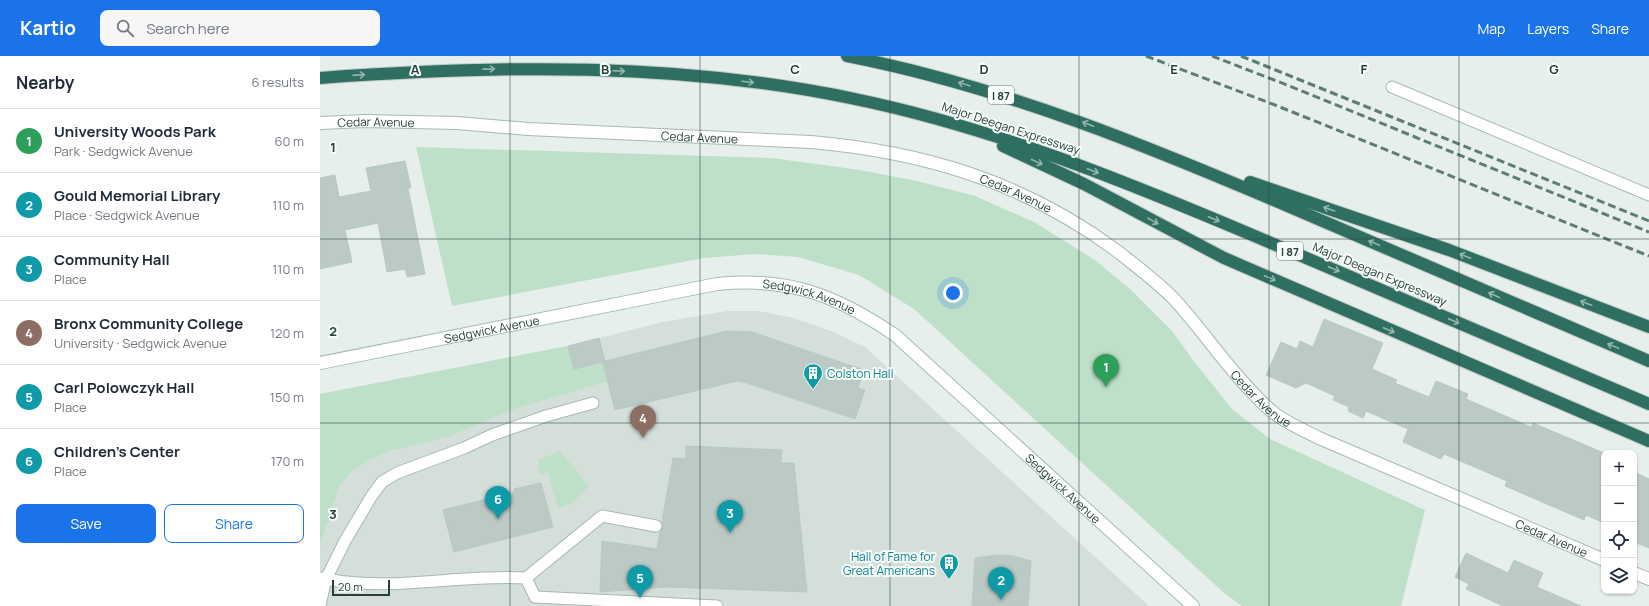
<!DOCTYPE html>
<meta charset="utf-8">
<style>
body{margin:0;font-family:Manrope,sans-serif;background:#f6f6f7;color:#1f2937}
.controls{position:absolute;right:12px;bottom:12px;display:grid;overflow:hidden;border-radius:8px;box-shadow:0 1px 3px #0004}
.controls button{width:36px;height:36px;display:grid;place-items:center;padding:0;border:0;border-bottom:1px solid #e0e1e3;background:#fff;color:#1f2937;font:20px sans-serif}
.scale{position:absolute;left:12px;bottom:10px;width:58px;box-sizing:border-box;padding-left:4px;border:2px solid #24423a;border-top:0;font-size:11px;line-height:14px;white-space:nowrap;color:#24423a;-webkit-text-stroke:3px #f7fbf9;paint-order:stroke}
.you{position:absolute;left:633px;top:237px;width:14px;height:14px;margin:-10px;border:3px solid #fff;border-radius:50%;background:#1a73e8;box-shadow:0 0 0 6px #1a73e833}
.badge{display:grid;place-items:center;width:26px;height:26px;border-radius:50%;background:#1a73e8;color:#fff;font-size:13px;font-weight:700}
.pin{position:absolute;translate:-50% -33px;filter:drop-shadow(0 1px 2px #0008)}
.pin::after{content:'';position:absolute;top:21px;width:14px;height:12px;background:inherit;clip-path:polygon(0 0,100% 0,50% 100%)}
.list{margin:0;padding:0;list-style:none}
h2{display:flex;justify-content:space-between;align-items:center;height:52px;margin:0;padding:0 16px;font-size:17px}
h2 small{font-size:13px;font-weight:400;color:#747a83}
.list li{display:grid;grid-template-columns:26px 1fr auto;gap:12px;align-items:center;box-sizing:border-box;height:64px;padding:0 16px;border-top:1px solid #e0e1e3}
.list b{display:block;font-size:15px;white-space:nowrap}
.list p{margin:0;font-size:13px;white-space:nowrap;color:#747a83}
.list em{font-size:13px;font-style:normal;color:#747a83}
.actions{display:flex;gap:8px;padding:12px 16px}
.actions a{flex:1;padding:9px 0;border:1px solid #1a73e8;border-radius:8px;text-align:center;font-size:14px;color:#1a73e8}
.actions .main{background:#1a73e8;color:#fff}
.icon{flex:none;width:22px;height:22px;fill:none;stroke:currentColor;stroke-width:2;stroke-linecap:round;stroke-linejoin:round}
.map{position:relative;flex:none;width:1329px;height:550px;overflow:hidden}
header{display:flex;align-items:center;gap:24px;box-sizing:border-box;height:56px;padding:0 20px;background:#1a73e8;color:#fff}
header strong{font-size:19px}
nav{display:flex;gap:22px;margin-inline-start:auto;font-size:14px}
.search{width:280px;height:36px;background:#f6f6f7;display:flex;align-items:center;gap:10px;box-sizing:border-box;padding:0 14px;border-radius:8px;color:#747a83;font-size:15px}
main{display:flex}
aside{flex:1;background:#fff}
.map>svg:first-child{display:block}
.built{fill:#d4dfda}
.green{fill:#bfe0c8}
.building{fill:#bbcac4;stroke:#b8c9c2}
.lines{fill:none;stroke-linecap:round;stroke-linejoin:round}
.service-casing{stroke:#a8b8b2;stroke-width:13}
.minor-casing{stroke:#a8b8b2;stroke-width:14}
.secondary-casing{stroke:#a4bbb3;stroke-width:14}
.motorway-casing{stroke:#c2cac8;stroke-width:14}
.service{stroke:#fff;stroke-width:11}
.minor{stroke:#fff;stroke-width:12}
.secondary{stroke:#fff;stroke-width:12}
.motorway{stroke:#2f6f62;stroke-width:12}
.rail{stroke:#5f7d75;stroke-width:3;stroke-dasharray:8 4;stroke-linecap:butt}
.oneway{stroke:#93b5ae}
.grid{fill:none;stroke:#24423a;stroke-width:1;stroke-opacity:0.55}
.labels{text-anchor:middle;dominant-baseline:central;stroke-width:4;stroke-linejoin:round;paint-order:stroke}
.shield{fill:#f7fbf9;stroke:#637a73;stroke-width:1}
.shield-label{font-size:11px;font-weight:bold;fill:#24423a}
.street-label{font-size:12px;fill:#24423a;stroke:#f7fbf9}
.culture-label{font-size:12px;fill:#0d838f;stroke:#f7fbf9;text-anchor:start}
.grid-label{font-size:13px;text-anchor:middle;font-weight:bold;fill:#24423a;stroke:#f7fbf9;stroke-width:4;stroke-linejoin:round;paint-order:stroke}
</style>
<header>
<strong>Kartio</strong>
<div class="search"><svg class="icon" aria-label="search" viewBox="0 0 24 24"><circle cx="10" cy="10" r="6"/><path d="M15 15l6 6"/></svg>Search here</div>
<nav><a>Map</a><a>Layers</a><a>Share</a></nav>
</header>
<main>
<aside>
<h2>Nearby<small>6 results</small></h2>
<ul class="list">
<li><span class="badge" style="background:#2e9e5b">1</span><div><b>University Woods Park</b><p>Park · Sedgwick Avenue</p></div><em>60 m</em></li>
<li><span class="badge" style="background:#0f9aa8">2</span><div><b>Gould Memorial Library</b><p>Place · Sedgwick Avenue</p></div><em>110 m</em></li>
<li><span class="badge" style="background:#0f9aa8">3</span><div><b>Community Hall</b><p>Place</p></div><em>110 m</em></li>
<li><span class="badge" style="background:#8d6e63">4</span><div><b>Bronx Community College</b><p>University · Sedgwick Avenue</p></div><em>120 m</em></li>
<li><span class="badge" style="background:#0f9aa8">5</span><div><b>Carl Polowczyk Hall</b><p>Place</p></div><em>150 m</em></li>
<li><span class="badge" style="background:#0f9aa8">6</span><div><b>Children's Center</b><p>Place</p></div><em>170 m</em></li>
</ul>
<div class="actions"><a class="main">Save</a><a>Share</a></div>
</aside>
<div class="map">
<svg width="1329" height="550" viewBox="0 0 1329 550">
<rect width="100%" height="100%" fill="#e6efeb"/>
<polygon class="built" points="407,255 439,255 473,262 514,276 545,291 829,550 0,550 0,338 248,290 343,266"/>
<g class="green">
<polygon points="96,91 452,102 540,114 597,125 655,140 714,166 775,204 811,234 852,275 876,308 912,353 950,383 1105,454 1081,550 922,550 904,537 594,253 539,219 478,201 436,198 384,202 132,250"/>
<polygon points="248,290 254,313 290,304 295,323 188,355 128,381 70,395 49,404 33,414 19,430 0,489 0,338"/>
<polygon points="240,395 269,430 252,447 238,452 228,417 220,418 218,404"/>
</g>
<g class="building">
<polygon points="85,105 91,132 88,132 105,218 87,221 85,213 67,216 58,167 25,174 32,206 0,213 0,122 15,119 19,141 51,135 46,112"/>
<polygon points="1004,263 1063,287 1052,313 1077,324 1075,327 1109,341 1116,325 1148,338 1146,343 1211,371 1213,367 1284,397 1284,467 1266,459 1264,464 1185,430 1187,425 1124,398 1121,403 1083,386 1088,373 1046,355 1043,362 1028,355 1029,351 1013,344 1015,340 986,327 976,332 946,319 961,286 977,293 980,285 993,291"/>
<polygon points="407,275 432,276 544,314 538,332 545,334 535,363 427,327 417,325 295,354 283,306 254,313 248,290 279,282 285,305"/>
<polygon points="366,390 462,394 461,407 474,407 487,536 348,531 280,536 282,485 337,493 340,476 343,471 342,466 353,402 366,403"/>
<polygon points="1314,416 1329,423 1329,492 1314,486"/>
<polygon points="221,427 233,471 134,496 123,454 195,436 194,433"/>
<polygon points="1146,497 1188,517 1194,504 1223,517 1217,531 1261,550 1183,550 1146,533 1149,528 1135,521"/>
<polygon points="677,499 693,500 711,505 708,550 652,550 655,502"/>
</g>
<g class="lines">
<g class="service-casing">
<g id="service">
<polyline points="1072,31 1329,139"/>
<polyline points="0,522 6,523 25,485 51,441 62,426 77,417 144,392 172,379 226,360 273,347"/>
<polyline points="206,522 282,460 336,470"/>
<path d="M0,549L6,523C72,536 139,518 206,522L215,541L397,550"/>
</g>
</g>
<g class="minor-casing">
<g id="minor">
<path id="s1" d="M0,67L45,65L137,67L208,73L491,86C605,96 704,126 797,195C816,210 836,225 853,242C882,273 904,308 934,338C940,344 946,351 954,357C967,367 983,374 999,382L1284,504"/>
<polyline points="1314,517 1329,523"/>
</g>
</g>
<g class="secondary-casing">
<g id="secondary">
<path id="s2" d="M0,307L397,228C469,221 516,239 575,279L873,550"/>
</g>
</g>
<g class="motorway-casing">
<g id="motorway">
<path d="M527,0C686,31 835,93 984,157C1099,206 1214,255 1329,305"/>
<path d="M0,22C178,9 360,6 535,43C675,72 807,126 937,181C1068,236 1198,293 1329,348"/>
<polyline points="683,90 764,128 904,202 1329,385"/>
<polyline points="930,126 1129,194 1329,271"/>
</g>
</g>
<use href="#service" class="service"/>
<use href="#minor" class="minor"/>
<use href="#secondary" class="secondary"/>
<use href="#motorway" class="motorway"/>
<g class="rail">
<polyline points="826,0 955,49 1329,200"/>
<polyline points="892,0 967,29 1329,176"/>
<polyline points="921,0 1329,165"/>
</g>
</g>
<defs><path id="oneway-shaft" d="M-6 0H5M1.5-3L5.5 0L1.5 3" fill="none" stroke-width="1.6" stroke-linecap="round" stroke-linejoin="round"/></defs>
<g class="oneway">
<use href="#oneway-shaft" transform="translate(169 13) rotate(-1)"/>
<use href="#oneway-shaft" transform="translate(299 15) rotate(2)"/>
<use href="#oneway-shaft" transform="translate(39 19) rotate(-4)"/>
<use href="#oneway-shaft" transform="translate(428 26) rotate(7)"/>
<use href="#oneway-shaft" transform="translate(644 28) rotate(-163)"/>
<use href="#oneway-shaft" transform="translate(768 68) rotate(-159)"/>
<use href="#oneway-shaft" transform="translate(717 106) rotate(25)"/>
<use href="#oneway-shaft" transform="translate(773 115) rotate(21)"/>
<use href="#oneway-shaft" transform="translate(1009 153) rotate(-161)"/>
<use href="#oneway-shaft" transform="translate(894 163) rotate(23)"/>
<use href="#oneway-shaft" transform="translate(833 165) rotate(29)"/>
<use href="#oneway-shaft" transform="translate(1054 187) rotate(-157)"/>
<use href="#oneway-shaft" transform="translate(1145 200) rotate(-159)"/>
<use href="#oneway-shaft" transform="translate(1014 213) rotate(23)"/>
<use href="#oneway-shaft" transform="translate(950 222) rotate(23)"/>
<use href="#oneway-shaft" transform="translate(1174 239) rotate(-156)"/>
<use href="#oneway-shaft" transform="translate(1266 247) rotate(-159)"/>
<use href="#oneway-shaft" transform="translate(1134 265) rotate(23)"/>
<use href="#oneway-shaft" transform="translate(1069 274) rotate(23)"/>
<use href="#oneway-shaft" transform="translate(1293 290) rotate(-157)"/>
</g>
<path class="grid" d="M190,0V550M380,0V550M570,0V550M759,0V550M949,0V550M1139,0V550M0,183H1329M0,367H1329"/>
<defs>
<g id="building-pin" transform="scale(1)"><path d="M0 17L-7.5 6A9.5 9.5 0 1 1 7.5 6Z" fill="#0f9aa8" stroke="#f7fbf9"/><path d="M-4-6H4V6H1V3H-1V6H-4ZM-2.5-4.3h1.7v1.8h-1.7ZM.8-4.3h1.7v1.8H.8ZM-2.5-1h1.7V.8h-1.7ZM.8-1h1.7V.8H.8Z" fill="#fff"/></g>
</defs>
<g fill-rule="evenodd">
<use href="#building-pin" x="493" y="317"/>
<use href="#building-pin" x="629" y="507"/>
</g>
<g class="labels">
<g class="shield">
<rect x="668" y="30" width="26" height="18" rx="3"/>
<rect x="957" y="186" width="26" height="18" rx="3"/>
</g>
<g class="shield-label">
<text x="681" y="39">I 87</text>
<text x="970" y="195">I 87</text>
</g>
<g class="street-label">
<text stroke="none"><textPath href="#s1" startOffset="56">Cedar Avenue</textPath></text>
<text transform="translate(691 72) rotate(18)">Major Deegan Expressway</text>
<text stroke="none"><textPath href="#s1" startOffset="380">Cedar Avenue</textPath></text>
<text stroke="none"><textPath href="#s1" startOffset="704">Cedar Avenue</textPath></text>
<text transform="translate(1060 218) rotate(23)">Major Deegan Expressway</text>
<text stroke="none"><textPath href="#s2" startOffset="499">Sedgwick Avenue</textPath></text>
<text stroke="none"><textPath href="#s2" startOffset="175">Sedgwick Avenue</textPath></text>
<text stroke="none"><textPath href="#s1" startOffset="1028">Cedar Avenue</textPath></text>
<text stroke="none"><textPath href="#s2" startOffset="822">Sedgwick Avenue</textPath></text>
<text stroke="none"><textPath href="#s1" startOffset="1352">Cedar Avenue</textPath></text>
</g>
<g class="culture-label">
<text x="507" y="317">Colston Hall</text>
<text x="615" y="500" text-anchor="end">Hall of Fame for<tspan x="615" dy="14">Great Americans</tspan></text>
</g>
</g>
<g class="grid-label">
<text x="95" y="18">A</text>
<text x="285" y="18">B</text>
<text x="475" y="18">C</text>
<text x="664" y="18">D</text>
<text x="854" y="18">E</text>
<text x="1044" y="18">F</text>
<text x="1234" y="18">G</text>
<text x="13" y="96">1</text>
<text x="13" y="280">2</text>
<text x="13" y="463">3</text>
</g>
</svg>
<div class="controls">
<button>+</button>
<button>−</button>
<button><svg class="icon" aria-label="locate" viewBox="0 0 24 24"><circle cx="12" cy="12" r="6"/><path d="M12 2v4M12 18v4M2 12h4M18 12h4"/></svg></button>
<button><svg class="icon" aria-label="layers" viewBox="0 0 24 24"><path d="M12 4l9 5-9 5-9-5zM3 14l9 5 9-5"/></svg></button>
</div>
<div class="scale">20 m</div>
<div class="you"></div>
<div class="pin badge" style="left:786px;top:331px;background:#2e9e5b">1</div>
<div class="pin badge" style="left:681px;top:544px;background:#0f9aa8">2</div>
<div class="pin badge" style="left:410px;top:477px;background:#0f9aa8">3</div>
<div class="pin badge" style="left:323px;top:382px;background:#8d6e63">4</div>
<div class="pin badge" style="left:320px;top:542px;background:#0f9aa8">5</div>
<div class="pin badge" style="left:178px;top:463px;background:#0f9aa8">6</div>
</div>
</main>
